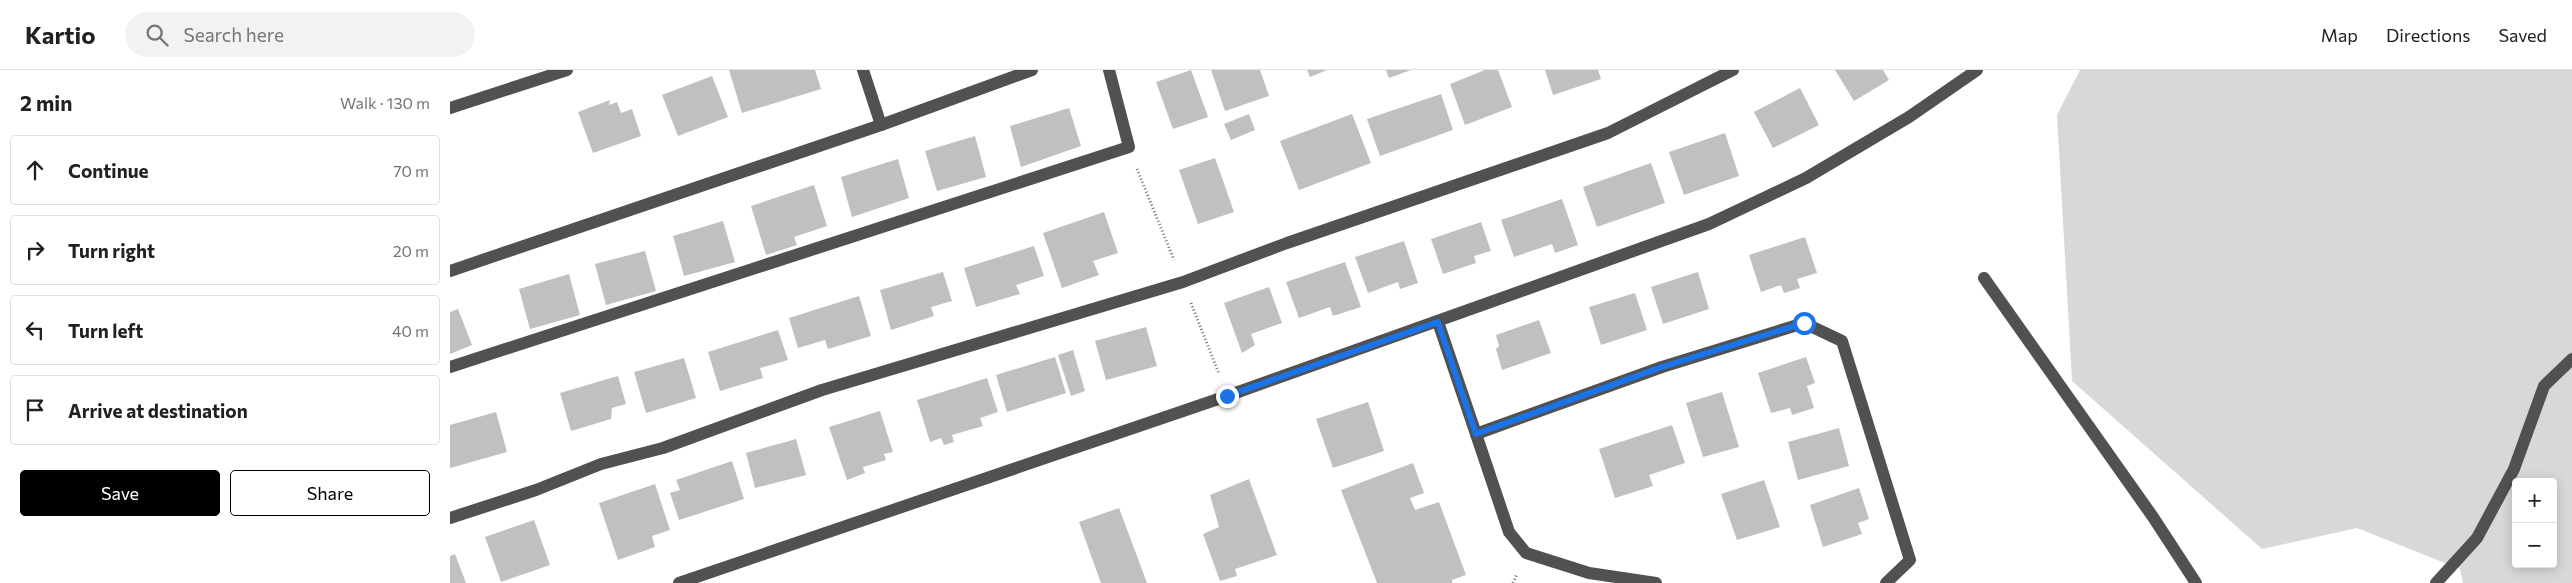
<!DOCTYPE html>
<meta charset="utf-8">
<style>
body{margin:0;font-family:Commissioner,sans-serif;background:#f2f2f2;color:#202124}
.controls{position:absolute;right:15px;bottom:15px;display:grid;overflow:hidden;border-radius:5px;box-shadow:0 2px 12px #0003}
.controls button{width:45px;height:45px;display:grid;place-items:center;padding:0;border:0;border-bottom:1px solid #e0e0e0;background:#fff;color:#202124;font:25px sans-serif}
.stop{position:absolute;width:15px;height:15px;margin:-11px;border:4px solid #1a73e8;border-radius:50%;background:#fff}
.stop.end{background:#1a73e8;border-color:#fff;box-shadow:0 1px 5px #0008}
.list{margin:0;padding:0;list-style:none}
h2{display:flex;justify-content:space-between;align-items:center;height:65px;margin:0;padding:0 20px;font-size:21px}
h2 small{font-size:16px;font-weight:400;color:#757577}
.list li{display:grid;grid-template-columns:32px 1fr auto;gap:15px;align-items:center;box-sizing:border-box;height:70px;margin:0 10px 10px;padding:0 10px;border:1px solid #e0e0e0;border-radius:5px}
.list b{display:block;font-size:19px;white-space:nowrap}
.list em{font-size:16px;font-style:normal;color:#757577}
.actions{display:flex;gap:10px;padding:15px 20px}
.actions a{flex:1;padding:11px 0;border:1px solid #000;border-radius:5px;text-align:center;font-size:18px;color:#000}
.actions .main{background:#000;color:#fff}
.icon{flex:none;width:28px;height:28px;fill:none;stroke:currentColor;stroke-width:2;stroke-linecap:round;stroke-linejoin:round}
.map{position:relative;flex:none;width:2122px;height:513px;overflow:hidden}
header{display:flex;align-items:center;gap:30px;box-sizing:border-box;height:70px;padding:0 25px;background:#fff;border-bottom:1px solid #e0e0e0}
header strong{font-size:24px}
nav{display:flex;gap:28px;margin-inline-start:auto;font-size:18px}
.search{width:350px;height:45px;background:#f2f2f2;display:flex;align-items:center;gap:12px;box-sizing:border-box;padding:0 18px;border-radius:28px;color:#757577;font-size:19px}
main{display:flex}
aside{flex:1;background:#fff}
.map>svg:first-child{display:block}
.green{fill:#d8d8d8;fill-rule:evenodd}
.building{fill:#c0c0c0}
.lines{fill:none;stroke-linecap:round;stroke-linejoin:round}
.path{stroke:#737373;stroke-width:3;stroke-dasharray:1 2.5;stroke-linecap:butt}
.minor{stroke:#515151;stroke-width:12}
.route{stroke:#1a73e8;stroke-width:6}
</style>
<header>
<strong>Kartio</strong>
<div class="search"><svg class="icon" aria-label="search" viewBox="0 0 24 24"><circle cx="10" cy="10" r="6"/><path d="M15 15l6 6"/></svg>Search here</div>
<nav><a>Map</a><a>Directions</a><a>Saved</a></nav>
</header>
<main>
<aside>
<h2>2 min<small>Walk · 130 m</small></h2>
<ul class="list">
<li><svg class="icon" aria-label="ahead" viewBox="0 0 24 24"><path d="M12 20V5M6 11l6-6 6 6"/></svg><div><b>Continue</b></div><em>70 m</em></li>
<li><svg class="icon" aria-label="right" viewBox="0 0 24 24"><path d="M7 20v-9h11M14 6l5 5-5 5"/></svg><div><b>Turn right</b></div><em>20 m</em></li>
<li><svg class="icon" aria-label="left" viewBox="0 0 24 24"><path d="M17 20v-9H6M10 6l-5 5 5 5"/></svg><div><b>Turn left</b></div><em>40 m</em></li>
<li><svg class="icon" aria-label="arrive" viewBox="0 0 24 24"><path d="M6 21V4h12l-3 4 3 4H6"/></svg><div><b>Arrive at destination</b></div></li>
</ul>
<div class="actions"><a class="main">Save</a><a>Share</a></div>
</aside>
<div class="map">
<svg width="2122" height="513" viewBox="0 0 2122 513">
<rect width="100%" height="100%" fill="#fff"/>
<path class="green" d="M1630,0H2122V513H2013L2010,499L1907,458L1812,479L1622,311L1607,45ZM2066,412H2103V494H2066Z"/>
<g class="building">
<polygon points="279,0 365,0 371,19 292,43"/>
<polygon points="741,0 758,47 723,59 706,12"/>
<polygon points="761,0 810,0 819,26 775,41"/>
<polygon points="857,0 877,0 860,7"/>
<polygon points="936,0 961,0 939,8"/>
<polygon points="1035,0 1048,0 1062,37 1015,55 1000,14"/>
<polygon points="1095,0 1148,0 1151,9 1103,25"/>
<polygon points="1385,0 1433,0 1439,10 1404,31"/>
<polygon points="262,6 278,47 228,66 212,25"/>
<polygon points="1350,18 1369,55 1323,78 1304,42"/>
<polygon points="991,24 1003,60 930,86 917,49"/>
<polygon points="160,30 159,35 167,32 171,43 182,39 191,66 143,83 128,42"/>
<polygon points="619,38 631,76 571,97 560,56"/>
<polygon points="799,44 805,60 781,70 774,54"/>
<polygon points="902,44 921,93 849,120 830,71"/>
<polygon points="1275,63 1289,106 1234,125 1219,82"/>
<polygon points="525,66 536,107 487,121 475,81"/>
<polygon points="765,88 784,142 748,154 729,100"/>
<polygon points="448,89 459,128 402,147 391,107"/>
<polygon points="1201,93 1215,133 1147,157 1133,117"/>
<polygon points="364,115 377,156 344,167 347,175 316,185 301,136"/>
<polygon points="1112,129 1128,175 1105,183 1102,174 1064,187 1051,150"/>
<polygon points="654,142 668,183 643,191 649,205 612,218 593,163"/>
<polygon points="273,151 285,192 234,206 223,166"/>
<polygon points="1031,152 1041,181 1024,186 1026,193 993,204 981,169"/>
<polygon points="1355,167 1367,203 1347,209 1350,218 1334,223 1331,215 1311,222 1299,185"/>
<polygon points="954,171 968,213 950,219 948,212 918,223 905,187"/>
<polygon points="584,176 594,206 566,215 570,224 526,237 514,198"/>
<polygon points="195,181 206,221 156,235 145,194"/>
<polygon points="895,192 911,237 883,246 880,237 849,248 836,212"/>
<polygon points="493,202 502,231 481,237 484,246 441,260 430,220"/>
<polygon points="1248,202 1259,239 1213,254 1201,217"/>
<polygon points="119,204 130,245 80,259 69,219"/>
<polygon points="819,217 832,253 801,264 805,275 792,283 774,233"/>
<polygon points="1185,223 1197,260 1151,275 1139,237"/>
<polygon points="409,226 421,266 378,279 375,270 348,278 339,248"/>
<polygon points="8,239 22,275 0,284 0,242"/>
<polygon points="1089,250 1101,283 1052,300 1046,279 1049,276 1046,265"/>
<polygon points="696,257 707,296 656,310 645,271"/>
<polygon points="328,260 338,290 310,298 313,308 270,321 258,282"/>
<polygon points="623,280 635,321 621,326 608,285"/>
<polygon points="605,287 616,323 557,342 546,305"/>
<polygon points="1356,287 1365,313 1357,316 1364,338 1342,345 1340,338 1321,343 1308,303"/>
<polygon points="234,288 246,328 196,343 184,302"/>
<polygon points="168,306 176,334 162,338 161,349 121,361 110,323"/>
<polygon points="537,308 548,342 530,348 533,356 502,365 504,372 494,375 491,368 480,372 467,330"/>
<polygon points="1272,322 1289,377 1253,387 1236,333"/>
<polygon points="918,332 934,381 883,398 866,349"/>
<polygon points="430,341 443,382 434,384 436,390 413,397 415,403 397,410 379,357"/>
<polygon points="46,342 57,382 0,398 0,355"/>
<polygon points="1222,355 1235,393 1199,405 1203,416 1165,428 1149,379"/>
<polygon points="1389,358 1399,396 1348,410 1338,372"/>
<polygon points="346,369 356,405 305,418 296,383"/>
<polygon points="282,391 294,429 229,450 220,423 230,420 226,410"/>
<polygon points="963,393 974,423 960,428 965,440 989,432 1016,505 1002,510 1002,513 927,513 891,420"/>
<polygon points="799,409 827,485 785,499 787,506 770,511 753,464 769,457 760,425"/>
<polygon points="1314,410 1330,457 1287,470 1271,424"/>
<polygon points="205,414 220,460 202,466 205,477 168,490 149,433"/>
<polygon points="1409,418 1419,449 1408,453 1412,464 1373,477 1360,435"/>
<polygon points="669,438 697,513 651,513 629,452"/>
<polygon points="84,450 100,495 51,512 35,467"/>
<polygon points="5,484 16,513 0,513 0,486"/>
</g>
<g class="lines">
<g class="path">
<polyline points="687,99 724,190"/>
<polyline points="741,233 769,304"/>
<polyline points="1063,513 1067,504"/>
</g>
<g class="minor">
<polyline points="413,0 431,55"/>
<polyline points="0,38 117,0"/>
<polyline points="0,201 431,55 582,0"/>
<polyline points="1534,208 1703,447 1746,513"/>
<polyline points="988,252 1026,364"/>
<polyline points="0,297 679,77 659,0"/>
<polyline points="0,448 86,420 151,394 213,378 372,320 733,212 837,173 1158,63 1283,0"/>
<polyline points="229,513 777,326 1259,154 1356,108 1459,47 1527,0"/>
<polyline points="1206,513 1139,503 1076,483 1059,462 1026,364 1212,297 1354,253 1392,271 1460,490 1436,513"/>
<polyline points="1986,513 2027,468 2064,399 2094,316 2122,289"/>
</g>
</g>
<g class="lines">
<polyline class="route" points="777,326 988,252 1026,364 1212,297 1354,253"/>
</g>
</svg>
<div class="controls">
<button>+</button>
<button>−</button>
</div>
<div class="stop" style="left:1354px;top:253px"></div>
<div class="stop end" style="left:777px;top:326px"></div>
</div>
</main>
